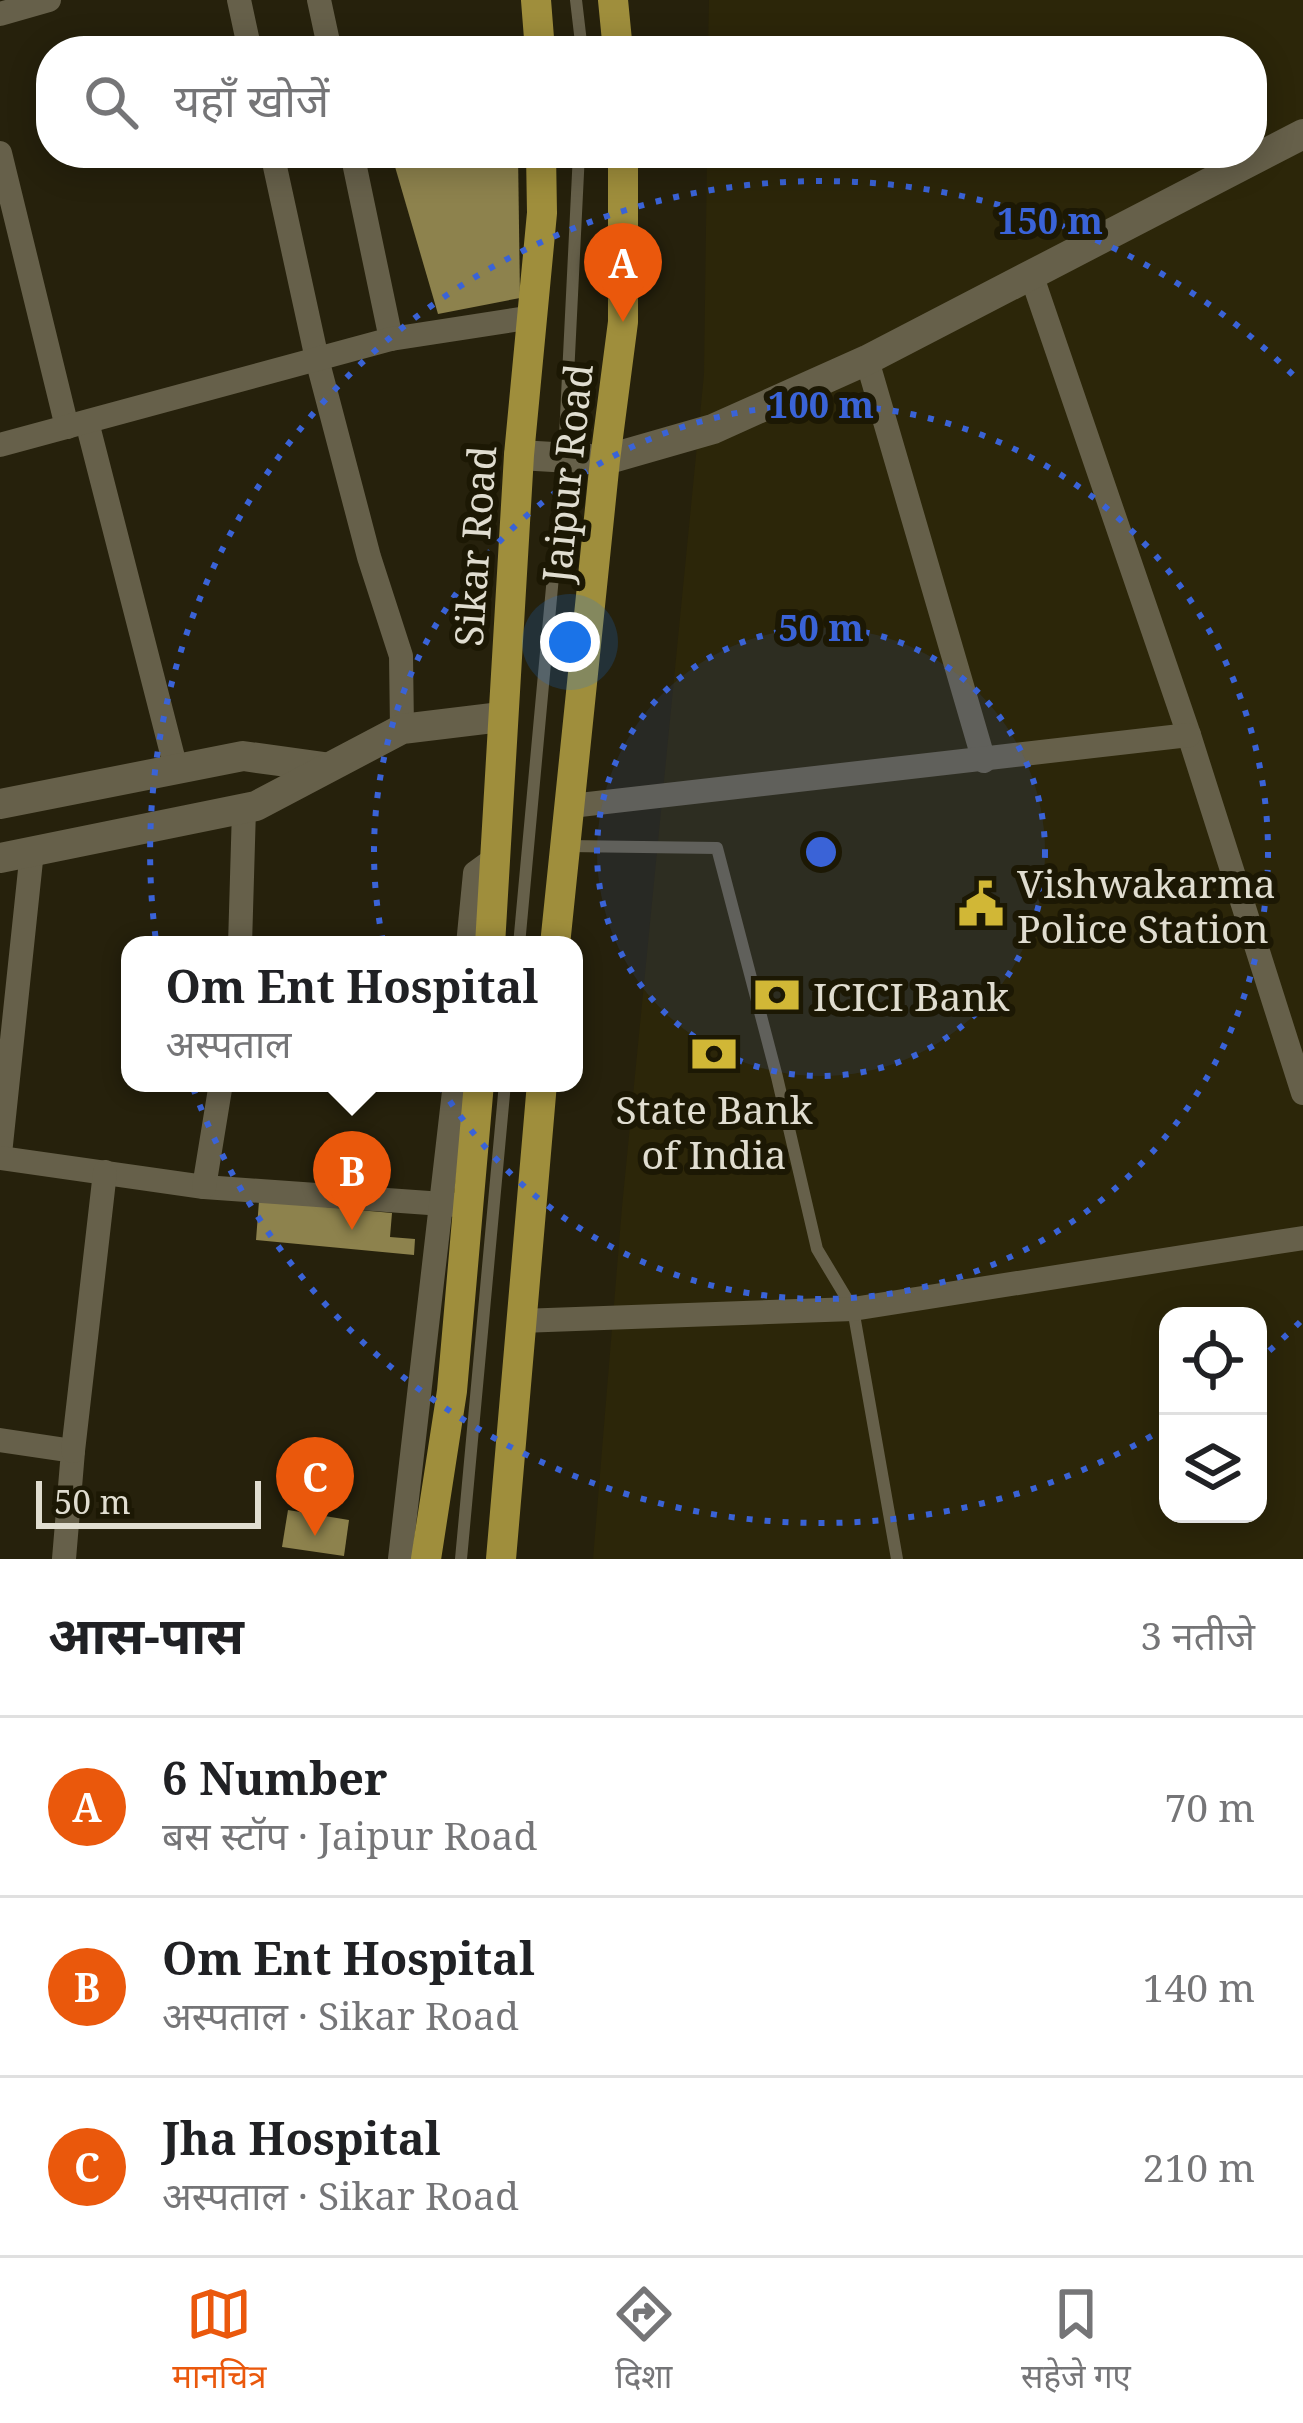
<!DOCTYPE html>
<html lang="hi">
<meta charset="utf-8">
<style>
body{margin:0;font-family:"Noto Serif","Noto Sans Devanagari",serif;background:#f6f6f6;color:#202124}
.controls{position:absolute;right:36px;bottom:36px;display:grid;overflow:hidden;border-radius:24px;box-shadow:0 6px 30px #0003}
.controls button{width:108px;height:108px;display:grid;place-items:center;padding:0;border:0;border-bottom:3px solid #e0e0e0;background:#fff;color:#202124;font:60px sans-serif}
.scale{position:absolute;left:36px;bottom:30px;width:225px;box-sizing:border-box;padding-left:12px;border:6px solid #e0ddd0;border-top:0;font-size:33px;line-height:42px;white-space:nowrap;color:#e0ddd0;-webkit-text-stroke:9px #1c1804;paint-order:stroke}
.you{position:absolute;left:570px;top:642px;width:42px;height:42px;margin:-30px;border:9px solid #fff;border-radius:50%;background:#1a73e8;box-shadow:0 0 0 18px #1a73e833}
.badge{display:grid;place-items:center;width:78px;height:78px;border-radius:50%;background:#ea580c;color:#fff;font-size:39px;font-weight:700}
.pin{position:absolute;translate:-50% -99px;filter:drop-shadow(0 3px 6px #0008)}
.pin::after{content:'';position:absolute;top:63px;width:42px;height:36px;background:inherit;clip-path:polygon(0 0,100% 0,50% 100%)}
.popup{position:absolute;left:121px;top:936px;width:462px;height:156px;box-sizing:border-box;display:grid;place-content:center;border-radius:24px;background:#fff;filter:drop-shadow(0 3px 9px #0005);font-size:39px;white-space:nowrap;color:#757577}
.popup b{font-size:45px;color:#202124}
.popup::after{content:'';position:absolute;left:50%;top:100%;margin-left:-24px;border:24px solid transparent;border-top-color:#fff}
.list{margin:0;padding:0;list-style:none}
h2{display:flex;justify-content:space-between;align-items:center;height:156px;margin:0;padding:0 48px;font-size:51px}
h2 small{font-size:39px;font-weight:400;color:#757577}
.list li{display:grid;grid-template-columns:78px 1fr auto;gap:36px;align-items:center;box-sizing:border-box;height:180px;padding:0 48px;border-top:3px solid #e0e0e0}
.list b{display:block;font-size:45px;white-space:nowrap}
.list p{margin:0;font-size:39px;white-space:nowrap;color:#757577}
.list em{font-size:39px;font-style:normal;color:#757577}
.icon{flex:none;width:66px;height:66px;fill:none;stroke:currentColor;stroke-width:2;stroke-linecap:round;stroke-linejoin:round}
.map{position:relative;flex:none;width:1303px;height:1559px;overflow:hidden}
.search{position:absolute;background:#fff;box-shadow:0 6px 30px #0003;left:36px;right:36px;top:36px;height:132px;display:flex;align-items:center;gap:30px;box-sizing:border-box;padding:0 42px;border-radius:48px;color:#757577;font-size:45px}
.sheet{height:696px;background:#fff}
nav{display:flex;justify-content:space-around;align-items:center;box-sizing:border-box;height:168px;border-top:3px solid #e0e0e0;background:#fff;font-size:33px;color:#757577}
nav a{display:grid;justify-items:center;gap:6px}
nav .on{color:#ea580c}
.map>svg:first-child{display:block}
.built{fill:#2c2609;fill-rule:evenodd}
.building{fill:#8d824d}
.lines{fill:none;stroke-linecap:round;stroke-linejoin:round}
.lane{stroke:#66604a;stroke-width:12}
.street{stroke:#66604a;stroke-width:24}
.secondary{stroke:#66604a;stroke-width:30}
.primary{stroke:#9f8e3c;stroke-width:30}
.ring{fill:none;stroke:#3a63d7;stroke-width:6;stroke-dasharray:6 12}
.labels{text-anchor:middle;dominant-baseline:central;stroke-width:12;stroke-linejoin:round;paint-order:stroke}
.street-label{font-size:39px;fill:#e0ddd0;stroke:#1c1804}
.poi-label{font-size:39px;fill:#e0ddd0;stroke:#1c1804;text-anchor:start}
.centre{fill:#3a63d7;stroke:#1c1804;stroke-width:6}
.ring-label{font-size:36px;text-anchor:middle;font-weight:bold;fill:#3a63d7;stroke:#1c1804;stroke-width:12;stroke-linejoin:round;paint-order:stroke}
</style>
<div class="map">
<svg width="1303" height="1559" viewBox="0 0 1303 1559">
<rect width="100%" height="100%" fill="#26210c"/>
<path class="built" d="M709,0H1303V1559H593L622,1207L704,374L707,153H1252V51H708ZM1168,1316H1258V1514H1168Z"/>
<g class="building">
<polygon points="391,153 518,153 520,298 438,314"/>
<polygon points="259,1201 392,1213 390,1237 415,1239 414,1255 256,1240"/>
<polygon points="288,1510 349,1520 344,1556 282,1547"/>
</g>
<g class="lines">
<g class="lane">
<polyline points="576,0 582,51"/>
<polyline points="568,846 717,848 777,1077 817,1249 853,1309 897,1559"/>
<polyline points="519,945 564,457 579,153"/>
<polyline points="461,1559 505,1083"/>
</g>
<g class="street">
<polyline points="239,0 250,51"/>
<polyline points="319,0 330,51"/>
<polyline points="0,14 49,0"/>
<polyline points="0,153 67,427"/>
<polyline points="272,153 317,359 369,557 401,656 402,729"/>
<polyline points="352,153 391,339"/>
<polyline points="1032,277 1189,735 1303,1093"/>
<polyline points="867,360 984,761"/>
<polyline points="87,422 176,769"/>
<polyline points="0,445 391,339 533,317"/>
<polyline points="571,806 1189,735"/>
<polyline points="240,945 244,809"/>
<polyline points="468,945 475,873 497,857"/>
<polyline points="0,1154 32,851"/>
<polyline points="0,1158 204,1187 457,1205"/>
<polyline points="204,1187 221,1083"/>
<polyline points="520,1321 853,1309 1303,1238"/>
<polyline points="0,1440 73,1451 64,1559"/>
<polyline points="73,1451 105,1172"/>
<polyline points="400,1559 455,1083"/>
</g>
<g class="secondary">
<polyline points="519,455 605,460 713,429 867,360 1303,134"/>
<polyline points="0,804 243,756 324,767"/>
<polyline points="0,858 256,806 402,729 501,717"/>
</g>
<g class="primary">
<polyline points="536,0 540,51"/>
<polyline points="613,0 618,51"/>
<polyline points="490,945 519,455 542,213 541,153"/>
<polyline points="555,945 605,460 623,322 623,153"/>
<polyline points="426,1559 452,1391 479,1083"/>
<polyline points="501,1559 542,1083"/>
</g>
</g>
<circle cx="821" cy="852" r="224" fill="#3a63d7" fill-opacity=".12"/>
<g class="ring">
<circle cx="821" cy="852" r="224"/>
<circle cx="821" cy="852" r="447"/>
<path d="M1300 1322A671 671 0 0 1 1261 1358M1167 1427A671 671 0 1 1 1300 382"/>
</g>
<defs>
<g id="civic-bare" transform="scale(3.6)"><path d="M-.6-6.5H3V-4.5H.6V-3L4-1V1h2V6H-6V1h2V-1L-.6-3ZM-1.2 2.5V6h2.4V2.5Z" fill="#d1b736" stroke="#1c1804" stroke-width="2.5" paint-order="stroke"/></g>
<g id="bank-bare" transform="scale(3.6)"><path d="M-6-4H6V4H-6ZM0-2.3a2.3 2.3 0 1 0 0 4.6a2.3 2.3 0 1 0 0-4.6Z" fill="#d1b736" stroke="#1c1804" stroke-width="2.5" paint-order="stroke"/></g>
</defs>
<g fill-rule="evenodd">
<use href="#civic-bare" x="981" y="904"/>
<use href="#bank-bare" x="777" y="995"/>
<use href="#bank-bare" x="714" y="1054"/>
</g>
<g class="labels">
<g class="street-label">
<text transform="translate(566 473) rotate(-84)">Jaipur Road</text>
<text transform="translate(474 546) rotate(-86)">Sikar Road</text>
</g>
<g class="poi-label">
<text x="1017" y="882">Vishwakarma<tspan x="1017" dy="45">Police Station</tspan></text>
<text x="813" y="995">ICICI Bank</text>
<text x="714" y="1108" text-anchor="middle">State Bank<tspan x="714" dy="45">of India</tspan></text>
</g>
</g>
<circle cx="821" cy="852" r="18" class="centre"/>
<g class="ring-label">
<text x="1050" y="234">150 m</text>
<text x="821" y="418">100 m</text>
<text x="821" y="641">50 m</text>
</g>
</svg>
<div class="controls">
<button><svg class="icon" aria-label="locate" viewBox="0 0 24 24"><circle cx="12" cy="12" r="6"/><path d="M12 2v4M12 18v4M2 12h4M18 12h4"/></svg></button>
<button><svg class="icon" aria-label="layers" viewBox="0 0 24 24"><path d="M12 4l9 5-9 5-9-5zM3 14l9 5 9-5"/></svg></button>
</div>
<div class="scale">50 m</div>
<div class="you"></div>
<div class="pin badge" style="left:623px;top:322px">A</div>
<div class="pin badge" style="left:352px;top:1230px">B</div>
<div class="popup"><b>Om Ent Hospital</b>अस्पताल</div>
<div class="pin badge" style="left:315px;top:1536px">C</div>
<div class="search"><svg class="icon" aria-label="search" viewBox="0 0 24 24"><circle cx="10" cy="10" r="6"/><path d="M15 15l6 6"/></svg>यहाँ खोजें</div>
</div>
<section class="sheet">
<h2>आस-पास<small>3 नतीजे</small></h2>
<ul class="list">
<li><span class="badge">A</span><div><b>6 Number</b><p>बस स्टॉप · Jaipur Road</p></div><em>70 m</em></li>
<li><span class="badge">B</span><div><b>Om Ent Hospital</b><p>अस्पताल · Sikar Road</p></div><em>140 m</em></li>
<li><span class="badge">C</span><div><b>Jha Hospital</b><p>अस्पताल · Sikar Road</p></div><em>210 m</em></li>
</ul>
</section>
<nav>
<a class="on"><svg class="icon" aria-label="map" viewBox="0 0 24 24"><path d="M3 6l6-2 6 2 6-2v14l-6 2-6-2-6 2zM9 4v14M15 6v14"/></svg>मानचित्र</a>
<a><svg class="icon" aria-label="directions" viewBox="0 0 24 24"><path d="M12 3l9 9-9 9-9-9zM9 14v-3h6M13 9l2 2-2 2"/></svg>दिशा</a>
<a><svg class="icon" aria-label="saved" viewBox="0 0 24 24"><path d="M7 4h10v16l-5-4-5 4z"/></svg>सहेजे गए</a>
</nav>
